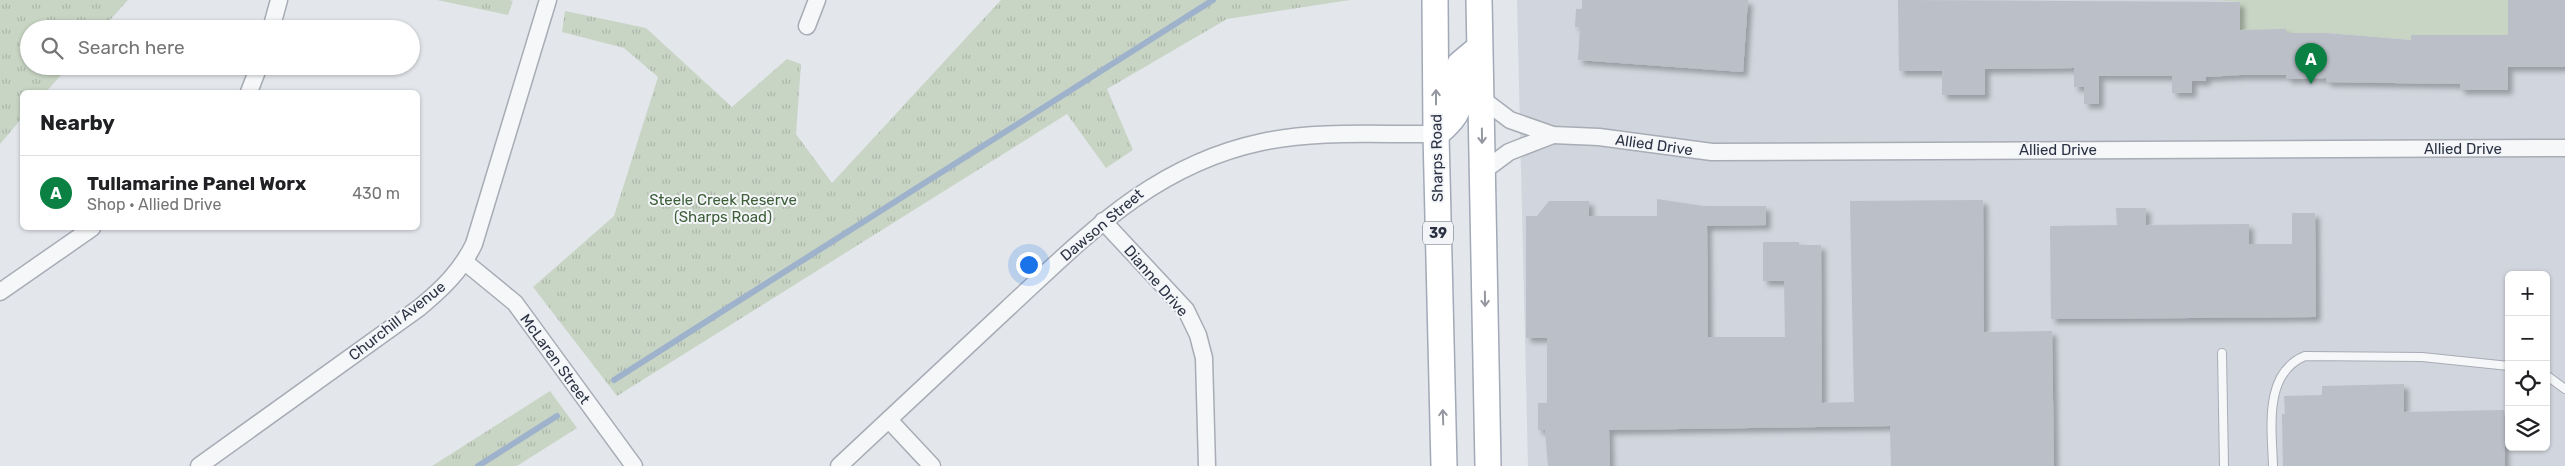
<!DOCTYPE html>
<meta charset="utf-8">
<style>
body{margin:0;font-family:Rubik,sans-serif;background:#f6f6f6;color:#202124}
.controls{position:absolute;right:15px;bottom:15px;display:grid;overflow:hidden;border-radius:8px;box-shadow:0 1px 4px #0004}
.controls button{width:45px;height:45px;display:grid;place-items:center;padding:0;border:0;border-bottom:1px solid #e0e0e0;background:#fff;color:#202124;font:25px sans-serif}
.you{position:absolute;left:1028px;top:264px;width:18px;height:18px;margin:-12px;border:4px solid #fff;border-radius:50%;background:#1a73e8;box-shadow:0 0 0 8px #1a73e833}
.badge{display:grid;place-items:center;width:32px;height:32px;border-radius:50%;background:#0b8043;color:#fff;font-size:16px;font-weight:700}
.pin{position:absolute;translate:-50% -41px;filter:drop-shadow(0 1px 2px #0008)}
.pin::after{content:'';position:absolute;top:26px;width:18px;height:15px;background:inherit;clip-path:polygon(0 0,100% 0,50% 100%)}
.list{margin:0;padding:0;list-style:none}
h2{display:flex;justify-content:space-between;align-items:center;height:65px;margin:0;padding:0 20px;font-size:21px}
h2 small{font-size:16px;font-weight:400;color:#757577}
.list li{display:grid;grid-template-columns:32px 1fr auto;gap:15px;align-items:center;box-sizing:border-box;height:75px;padding:0 20px;border-top:1px solid #e0e0e0}
.list b{display:block;font-size:19px;white-space:nowrap}
.list p{margin:0;font-size:16px;white-space:nowrap;color:#757577}
.list em{font-size:16px;font-style:normal;color:#757577}
.icon{flex:none;width:28px;height:28px;fill:none;stroke:currentColor;stroke-width:2;stroke-linecap:round;stroke-linejoin:round}
.map{position:relative;flex:none;width:2565px;height:466px;overflow:hidden}
.search{position:absolute;background:#fff;box-shadow:0 1px 4px #0004;left:20px;top:20px;width:400px;height:55px;display:flex;align-items:center;gap:12px;box-sizing:border-box;padding:0 18px;border-radius:28px;color:#757577;font-size:19px}
.panel{position:absolute;background:#fff;box-shadow:0 1px 4px #0004;left:20px;top:90px;width:400px;height:140px;border-radius:8px}
.map>svg:first-child{display:block}
.built{fill:#d1d5dd;fill-rule:evenodd}
.grass{fill:#c8d5c4}
.park{fill:url(#park-tufts)}
.lines{fill:none;stroke-linecap:round;stroke-linejoin:round}
.stream{stroke:#9fb2cb;stroke-width:6}
.building{fill:#babfc8;filter:url(#shadow)}
.service-casing{stroke:#a8acb5;stroke-width:10}
.minor-casing{stroke:#a8acb5;stroke-width:19}
.primary-casing{stroke:#a2a9b7;stroke-width:28}
.service{stroke:#f6f7f9;stroke-width:8}
.minor{stroke:#f6f7f9;stroke-width:16}
.primary{stroke:#fff;stroke-width:25}
.oneway{stroke:#9598a1}
.labels{text-anchor:middle;dominant-baseline:central;stroke-width:4;stroke-linejoin:round;paint-order:stroke}
.shield{fill:#f3f5f8;stroke:#676c79;stroke-width:1}
.shield-label{font-size:14px;font-weight:bold;fill:#2b3243}
.street-label{font-size:15px;fill:#2b3243;stroke:#f3f5f8}
.park-label{font-size:15px;fill:#3d5f38;stroke:#f3f5f8}
</style>
<div class="map">
<svg width="2565" height="466" viewBox="0 0 2565 466">
<defs>
<pattern id="park-tufts" width="24" height="20" patternUnits="userSpaceOnUse" patternTransform="scale(1.25)"><rect width="24" height="20" fill="#c8d5c4"/><path d="M3 7l-1-3M5 7V3M7 7l1-3M15 17l-1-3M17 17v-4M19 17l1-3" fill="none" stroke="#acb7aa"/></pattern>
<filter id="shadow"><feDropShadow dx="4.5" dy="4.5" stdDeviation="2.5" flood-color="#0004"/></filter>
</defs>
<rect width="100%" height="100%" fill="#e3e6eb"/>
<path class="built" d="M1517,0H2214L2240,2L2286,29L2287,33H2326L2411,40V35L2508,34V0H2565V466H1528ZM2509,275H2546V447H2509Z"/>
<polygon class="grass" points="2214,0 2508,0 2508,35 2411,35 2411,40 2326,33 2286,33 2286,29 2240,30 2240,2"/>
<g class="park">
<polygon points="0,0 128,0 102,29 29,29 29,66 69,66 46,92 22,92 22,118 0,144"/>
<polygon points="437,0 509,0 513,1 508,15"/>
<polygon points="1001,0 1350,0 1227,19 1107,89 1133,150 1106,168 1067,114 617,396 533,287 614,216 658,77 624,48 562,32 565,11 646,28 732,107 787,59 801,64 796,134 832,183"/>
<polygon points="550,391 577,428 517,466 432,466"/>
</g>
<g class="lines">
<g class="stream">
<polyline points="614,380 1213,0"/>
<polyline points="478,466 557,416"/>
</g>
</g>
<g class="building">
<polygon points="1582,0 1748,0 1743,72 1578,60 1580,27 1575,27 1576,9 1582,9"/>
<polygon points="1898,0 2240,2 2240,30 2286,29 2286,33 2326,33 2411,40 2411,35 2508,35 2508,0 2565,0 2565,67 2508,67 2508,90 2460,90 2460,84 2326,82 2326,78 2287,79 2286,75 2240,75 2206,77 2206,81 2192,81 2192,93 2172,93 2172,76 2099,76 2099,104 2084,104 2084,87 2074,87 2074,68 1985,69 1985,95 1942,95 1942,71 1899,71"/>
<polygon points="1657,199 1703,206 1766,206 1766,225 1707,226 1708,337 1785,337 1784,281 1763,281 1763,242 1799,242 1799,245 1821,245 1822,403 1854,402 1850,201 1983,200 1984,332 2052,331 2054,466 1891,466 1890,426 1609,430 1610,466 1548,466 1545,430 1538,430 1538,403 1547,403 1547,338 1526,338 1526,216 1537,216 1549,201 1589,201 1589,216 1657,216"/>
<polygon points="2116,208 2146,208 2146,225 2249,224 2249,244 2292,244 2292,213 2315,213 2316,317 2051,319 2050,226 2117,225"/>
<polygon points="2404,384 2404,412 2504,410 2505,466 2283,466 2282,414 2285,414 2284,396 2322,395 2322,386"/>
</g>
<g class="lines">
<g class="service-casing">
<g id="service">
<polyline points="2222,353 2224,466"/>
<polyline points="2546,375 2565,389"/>
<path d="M2273,466C2272,429 2263,373 2305,356L2422,357L2509,366"/>
</g>
</g>
<g class="minor-casing">
<g id="minor">
<polyline points="807,26 817,0"/>
<polyline points="271,29 279,0"/>
<polyline points="249,92 259,66"/>
<polyline points="1481,98 1510,120 1553,135 1599,137 1712,152 2565,148"/>
<polyline points="1482,172 1509,152 1553,135"/>
<polyline points="1103,221 1186,310 1198,335 1204,358 1207,466"/>
<polyline points="465,262 515,303 634,466"/>
<polyline points="0,292 92,228"/>
<polyline points="889,420 932,466"/>
<path d="M199,466L419,308C442,289 461,271 474,244L548,0"/>
<path d="M839,466C895,414 951,361 1007,309C1086,236 1153,165 1262,142C1318,130 1379,135 1436,134"/>
</g>
</g>
<g class="primary-casing">
<g id="primary">
<polyline points="1435,0 1436,134 1444,466"/>
<polyline points="1479,0 1488,466"/>
<path d="M1436,134C1466,111 1460,100 1460,64L1479,48"/>
</g>
</g>
<use href="#service" class="service"/>
<use href="#minor" class="minor"/>
<use href="#primary" class="primary"/>
</g>
<defs><path id="oneway-shaft" d="M-6 0H5M1.5-3L5.5 0L1.5 3" fill="none" stroke-width="1.6" stroke-linecap="round" stroke-linejoin="round" transform="scale(1.25)"/></defs>
<g class="oneway">
<use href="#oneway-shaft" transform="translate(1436 97) rotate(-90)"/>
<use href="#oneway-shaft" transform="translate(1482 136) rotate(89)"/>
<use href="#oneway-shaft" transform="translate(1485 299) rotate(89)"/>
<use href="#oneway-shaft" transform="translate(1443 417) rotate(-92)"/>
</g>
<g class="labels">
<rect class="shield" x="1423" y="221.5" width="30" height="23" rx="4"/>
<g class="shield-label">
<text x="1438" y="233">39</text>
</g>
<g class="street-label">
<text transform="translate(1654 145) rotate(8)">Allied Drive</text>
<text x="2463" y="149">Allied Drive</text>
<text x="2058" y="150">Allied Drive</text>
<text transform="translate(1437 158) rotate(-91)">Sharps Road</text>
<text transform="translate(1102 225) rotate(-40)">Dawson Street</text>
<text transform="translate(1156 281) rotate(49)">Dianne Drive</text>
<text transform="translate(397 321) rotate(-38)">Churchill Avenue</text>
<text transform="translate(555 359) rotate(54)">McLaren Street</text>
</g>
<g class="park-label">
<text x="723" y="200">Steele Creek Reserve<tspan x="723" dy="17">(Sharps Road)</tspan></text>
</g>
</g>
</svg>
<div class="controls">
<button>+</button>
<button>−</button>
<button><svg class="icon" aria-label="locate" viewBox="0 0 24 24"><circle cx="12" cy="12" r="6"/><path d="M12 2v4M12 18v4M2 12h4M18 12h4"/></svg></button>
<button><svg class="icon" aria-label="layers" viewBox="0 0 24 24"><path d="M12 4l9 5-9 5-9-5zM3 14l9 5 9-5"/></svg></button>
</div>
<div class="you"></div>
<div class="pin badge" style="left:2311px;top:84px">A</div>
<div class="search"><svg class="icon" aria-label="search" viewBox="0 0 24 24"><circle cx="10" cy="10" r="6"/><path d="M15 15l6 6"/></svg>Search here</div>
<section class="panel">
<h2>Nearby<small></small></h2>
<ul class="list">
<li><span class="badge">A</span><div><b>Tullamarine Panel Worx</b><p>Shop · Allied Drive</p></div><em>430 m</em></li>
</ul>
</section>
</div>
